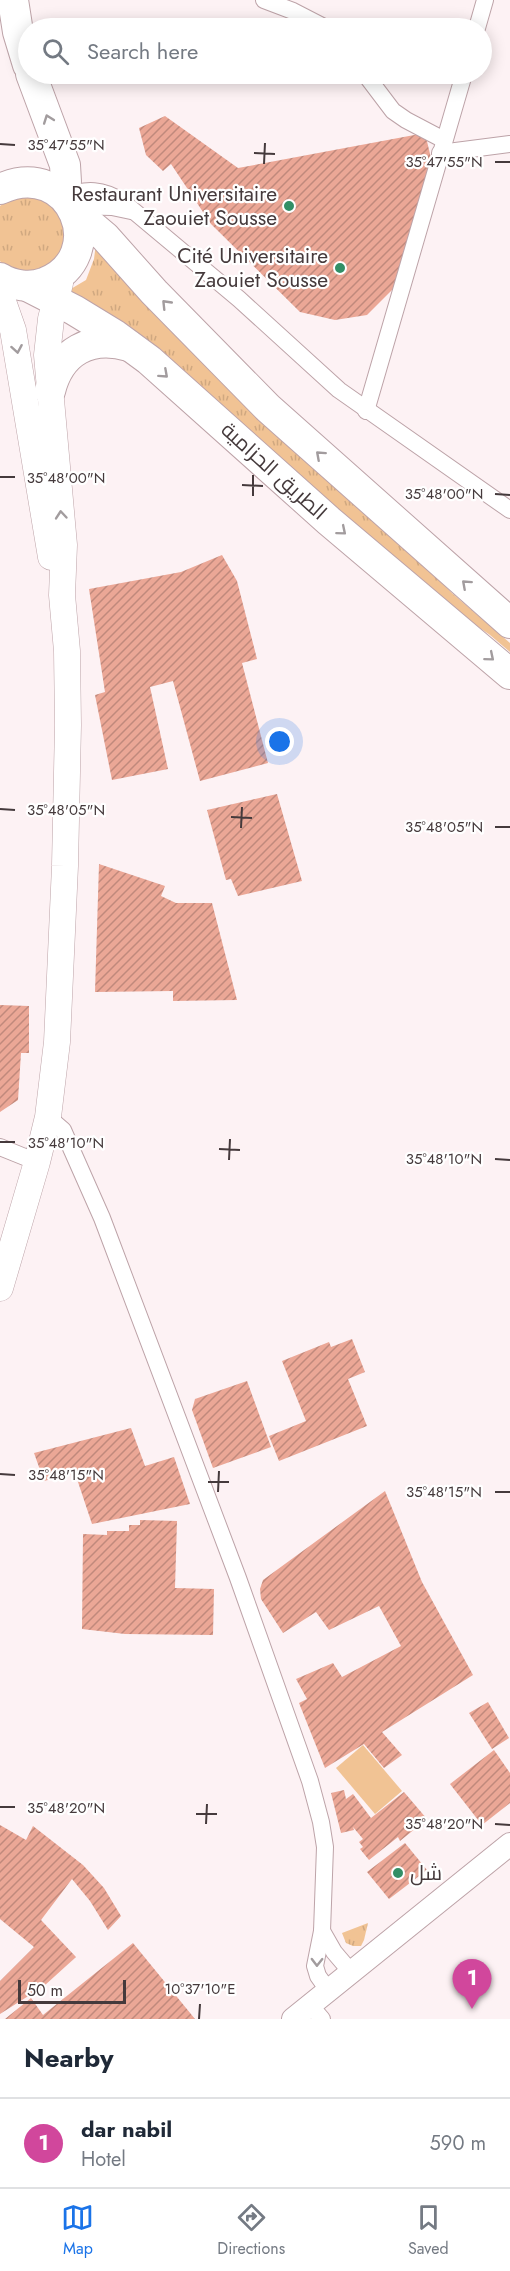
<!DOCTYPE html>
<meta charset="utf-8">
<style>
body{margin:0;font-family:Jost,Cairo,sans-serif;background:#f2f2f3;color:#1f2937}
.scale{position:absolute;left:18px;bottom:15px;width:108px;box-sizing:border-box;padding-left:6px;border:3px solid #453a3c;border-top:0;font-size:16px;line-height:21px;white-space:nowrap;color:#453a3c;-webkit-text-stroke:4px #fff;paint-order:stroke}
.you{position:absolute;left:280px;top:742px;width:21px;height:21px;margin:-15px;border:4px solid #fff;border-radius:50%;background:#1a73e8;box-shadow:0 0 0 9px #1a73e833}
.badge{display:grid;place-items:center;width:39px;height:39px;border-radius:50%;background:#1a73e8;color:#fff;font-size:20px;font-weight:700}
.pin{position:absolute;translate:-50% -50px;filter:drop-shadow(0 2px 3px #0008)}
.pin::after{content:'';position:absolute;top:32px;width:21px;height:18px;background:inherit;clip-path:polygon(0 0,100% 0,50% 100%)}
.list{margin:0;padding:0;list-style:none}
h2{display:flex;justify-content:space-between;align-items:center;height:78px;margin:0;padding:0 24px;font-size:26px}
h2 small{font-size:20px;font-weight:400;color:#747a83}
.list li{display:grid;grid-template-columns:39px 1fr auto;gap:18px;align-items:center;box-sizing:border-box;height:90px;padding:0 24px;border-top:2px solid #e0e1e3}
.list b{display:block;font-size:22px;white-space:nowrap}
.list p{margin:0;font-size:20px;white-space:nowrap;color:#747a83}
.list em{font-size:20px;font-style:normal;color:#747a83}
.icon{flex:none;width:33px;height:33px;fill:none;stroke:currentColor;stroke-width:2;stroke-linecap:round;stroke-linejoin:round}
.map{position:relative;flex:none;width:510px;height:2019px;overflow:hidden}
.search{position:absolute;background:#fff;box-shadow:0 3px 15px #0003;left:18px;right:18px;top:18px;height:66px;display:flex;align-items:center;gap:15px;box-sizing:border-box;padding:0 21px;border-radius:33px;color:#747a83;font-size:22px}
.sheet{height:168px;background:#fff}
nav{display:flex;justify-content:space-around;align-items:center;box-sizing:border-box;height:84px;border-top:2px solid #e0e1e3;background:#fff;font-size:16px;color:#747a83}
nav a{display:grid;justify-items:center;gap:3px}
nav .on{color:#1a73e8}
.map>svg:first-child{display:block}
.grass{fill:url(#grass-tufts)}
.park{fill:#f1c394}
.building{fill:url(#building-hatch)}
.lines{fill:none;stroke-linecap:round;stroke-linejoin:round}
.street-casing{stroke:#bda3a8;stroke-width:18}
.secondary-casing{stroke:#bda3a8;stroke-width:24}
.primary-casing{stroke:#bda3a8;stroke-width:27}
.highway-casing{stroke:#bda3a8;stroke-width:32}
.street{stroke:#fff;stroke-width:16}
.secondary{stroke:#fff;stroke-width:22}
.primary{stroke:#fff;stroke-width:26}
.highway{stroke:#fff;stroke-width:30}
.oneway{stroke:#a29c9e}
.ticks{fill:none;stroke:#453a3c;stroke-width:2}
.poi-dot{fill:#328f66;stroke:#fff;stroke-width:2}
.labels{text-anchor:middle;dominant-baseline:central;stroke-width:4.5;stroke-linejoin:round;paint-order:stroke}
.poi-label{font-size:21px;fill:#453a3c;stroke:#fff;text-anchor:end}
.street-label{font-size:21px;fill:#453a3c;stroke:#fff}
.ticks-label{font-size:15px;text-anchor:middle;fill:#453a3c;stroke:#fff;stroke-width:4.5;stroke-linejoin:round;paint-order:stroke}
</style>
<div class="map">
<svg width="510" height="2019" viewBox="0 0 510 2019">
<defs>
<pattern id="grass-tufts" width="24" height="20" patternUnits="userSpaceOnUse" patternTransform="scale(1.5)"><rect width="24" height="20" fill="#f1c394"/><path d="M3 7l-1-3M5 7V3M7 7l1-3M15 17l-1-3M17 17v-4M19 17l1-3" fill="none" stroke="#d0a880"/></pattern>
<pattern id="building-hatch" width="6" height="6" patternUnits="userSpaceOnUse" patternTransform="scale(1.5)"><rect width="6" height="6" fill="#eba796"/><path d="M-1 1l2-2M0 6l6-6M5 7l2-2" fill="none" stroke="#c0897c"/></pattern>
</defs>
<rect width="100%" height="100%" fill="#fdf2f4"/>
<g class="grass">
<polygon points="20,195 46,198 64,217 67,242 53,264 29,273 4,266 0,261 0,206 8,200"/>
<polygon points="97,235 453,594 510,643 510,652 490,635 445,604 64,293 86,280 94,259"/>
<polygon points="368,1923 364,1940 361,1946 353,1946 346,1943 342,1933"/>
</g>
<polygon class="park" points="363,1745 402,1791 375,1814 336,1768"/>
<g class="building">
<polygon points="165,116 238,168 425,133 431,158 419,223 395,287 367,315 335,320 300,312 211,224 171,164 163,171 146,155 139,128"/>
<polygon points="222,555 237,581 257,659 242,663 268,763 200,781 173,681 150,687 168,769 112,780 95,695 105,692 89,589 181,572"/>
<polygon points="277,794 302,881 238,896 231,879 226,880 207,810"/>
<polygon points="99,864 165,886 161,896 176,903 212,903 237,1000 173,1001 173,991 95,992"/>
<polygon points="0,1005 29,1006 29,1053 21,1053 18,1100 0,1112"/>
<polygon points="352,1339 365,1372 348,1379 367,1426 279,1461 269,1436 306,1421 282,1361 329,1342 331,1347"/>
<polygon points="247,1381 271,1447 213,1468 192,1410 195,1399"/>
<polygon points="131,1428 145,1466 174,1457 190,1504 92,1524 75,1473 44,1481 34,1453"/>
<polygon points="385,1491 422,1582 473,1675 382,1732 402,1755 384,1768 364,1744 325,1768 299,1703 307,1699 296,1679 333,1663 342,1677 401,1646 379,1606 329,1630 316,1612 283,1633 261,1599 260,1589 263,1580"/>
<polygon points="140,1520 177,1521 175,1588 214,1589 213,1635 125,1634 82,1629 83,1534 107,1535 107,1531 129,1531 129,1525 140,1525"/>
<polygon points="488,1702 509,1738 492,1749 469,1713"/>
<polygon points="494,1750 510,1773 510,1803 482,1825 450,1784"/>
<polygon points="344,1790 346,1799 353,1794 371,1818 404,1792 427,1819 400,1841 398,1837 369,1860 360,1849 363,1847 359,1842 363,1839 353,1827 354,1830 341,1833 331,1793"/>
<polygon points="0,1825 26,1840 33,1826 83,1865 104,1888 121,1916 108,1930 90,1901 72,1879 41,1920 76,1957 44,1986 0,2014 0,1981 34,1947 0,1919"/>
<polygon points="405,1843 427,1870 389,1899 367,1872"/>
<polygon points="133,1943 195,2019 5,2019 31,1998 43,2015"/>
</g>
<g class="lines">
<g class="street-casing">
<g id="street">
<polyline points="264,0 293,11 326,28"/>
<polyline points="477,28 485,0"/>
<polyline points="365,74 393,111 406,120 444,140"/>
<polyline points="440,153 510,144"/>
<path d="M64,197C86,188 103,189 123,202L239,299L339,390L510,510"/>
<polyline points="71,206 112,207 131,211"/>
<polyline points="366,411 464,74"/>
<polyline points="48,1117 63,1130 102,1218 238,1578 310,1781 321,1822 325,1847 322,1931 315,1966 318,1976 328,1990"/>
<polyline points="0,1147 37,1162"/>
<polyline points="322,1931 334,1952 351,1972"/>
<polyline points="310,2005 322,2019"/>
</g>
</g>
<g class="secondary-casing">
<polyline id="secondary" points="293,2019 510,1844"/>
</g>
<g class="primary-casing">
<g id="primary">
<polyline points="0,293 13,330 51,557"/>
<polyline points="0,1288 37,1162 48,1117 57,1042 65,866 68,725 67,651 62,595 64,545 47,355 51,319 60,283"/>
</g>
</g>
<g class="highway-casing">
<g id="highway">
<polyline points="13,0 18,32 28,65"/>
<polyline points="31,74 65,165 66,182 62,195"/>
<path d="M0,189C72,156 112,257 44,283C30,288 13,286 0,278"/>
<polyline points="73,210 105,237 154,292 268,408 510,623"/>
<polyline points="27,286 74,310 115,335 149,360 329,521 510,674"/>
<path d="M50,391C60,351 90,335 129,346"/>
</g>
</g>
<use href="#street" class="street"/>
<use href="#secondary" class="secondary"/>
<use href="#primary" class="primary"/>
<use href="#highway" class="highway"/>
</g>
<defs><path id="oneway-chevron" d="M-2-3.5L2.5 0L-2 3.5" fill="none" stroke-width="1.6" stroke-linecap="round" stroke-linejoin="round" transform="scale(1.5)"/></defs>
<g class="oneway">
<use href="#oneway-chevron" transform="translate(48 119) rotate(-110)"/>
<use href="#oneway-chevron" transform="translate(166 304) rotate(-134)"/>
<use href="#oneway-chevron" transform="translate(17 349) rotate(80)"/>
<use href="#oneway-chevron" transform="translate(164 374) rotate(42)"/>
<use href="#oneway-chevron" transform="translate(320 455) rotate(-138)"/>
<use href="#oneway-chevron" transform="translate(61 515) rotate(-95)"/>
<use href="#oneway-chevron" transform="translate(342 531) rotate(40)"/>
<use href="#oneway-chevron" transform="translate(466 584) rotate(-138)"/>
<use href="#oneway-chevron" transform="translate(490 657) rotate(40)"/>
<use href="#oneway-chevron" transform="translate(317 1962) rotate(91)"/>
</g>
<path class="ticks" d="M0,144L15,145M254,153L275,154M495,162H510M264,164L265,143M0,477H15M242,485L263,486M495,494L510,495M253,496V475M0,809L15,810M231,817L252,818M495,827H510M241,828L242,807M0,1142H15M219,1149L240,1150M495,1159L510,1160M229,1160L230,1139M0,1474L15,1475M208,1482H229M218,1492L219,1471M495,1492H510M0,1807H15M196,1814H217M206,1824L207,1804M495,1824L510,1825M199,2019L200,2004"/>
<g class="poi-dot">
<circle cx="289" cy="206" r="6"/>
<circle cx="340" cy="268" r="6"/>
<circle cx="398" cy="1873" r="6"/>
</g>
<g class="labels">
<g class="poi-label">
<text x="277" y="194">Restaurant Universitaire<tspan x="277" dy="24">Zaouiet Sousse</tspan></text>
<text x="328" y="256">Cité Universitaire<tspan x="328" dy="24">Zaouiet Sousse</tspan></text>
<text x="410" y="1873" text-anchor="start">شل</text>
</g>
<g class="street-label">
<text transform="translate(274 471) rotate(42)">الطريق الحزامية</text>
</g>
</g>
<g class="ticks-label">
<text x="66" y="150">35°47'55"N</text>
<text x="444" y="167">35°47'55"N</text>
<text x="66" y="483">35°48'00"N</text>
<text x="444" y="499">35°48'00"N</text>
<text x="66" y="815">35°48'05"N</text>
<text x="444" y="832">35°48'05"N</text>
<text x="66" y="1148">35°48'10"N</text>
<text x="444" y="1164">35°48'10"N</text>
<text x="66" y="1480">35°48'15"N</text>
<text x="444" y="1497">35°48'15"N</text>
<text x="66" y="1813">35°48'20"N</text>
<text x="444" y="1829">35°48'20"N</text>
<text x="200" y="1994">10°37'10"E</text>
</g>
</svg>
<div class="scale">50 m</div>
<div class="you"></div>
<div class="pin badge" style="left:472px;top:2009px;background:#d1479c">1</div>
<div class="search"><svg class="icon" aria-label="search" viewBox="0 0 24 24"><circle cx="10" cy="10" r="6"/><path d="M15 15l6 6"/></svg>Search here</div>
</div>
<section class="sheet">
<h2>Nearby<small></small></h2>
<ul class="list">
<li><span class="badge" style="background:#d1479c">1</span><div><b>dar nabil</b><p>Hotel</p></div><em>590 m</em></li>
</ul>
</section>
<nav>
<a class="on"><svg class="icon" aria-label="map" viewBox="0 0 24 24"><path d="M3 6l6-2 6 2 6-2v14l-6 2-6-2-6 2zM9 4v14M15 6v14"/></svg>Map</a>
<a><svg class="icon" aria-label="directions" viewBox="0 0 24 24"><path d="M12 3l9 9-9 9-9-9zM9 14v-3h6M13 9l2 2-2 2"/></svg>Directions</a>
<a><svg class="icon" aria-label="saved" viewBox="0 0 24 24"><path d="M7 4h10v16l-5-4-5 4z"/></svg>Saved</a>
</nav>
